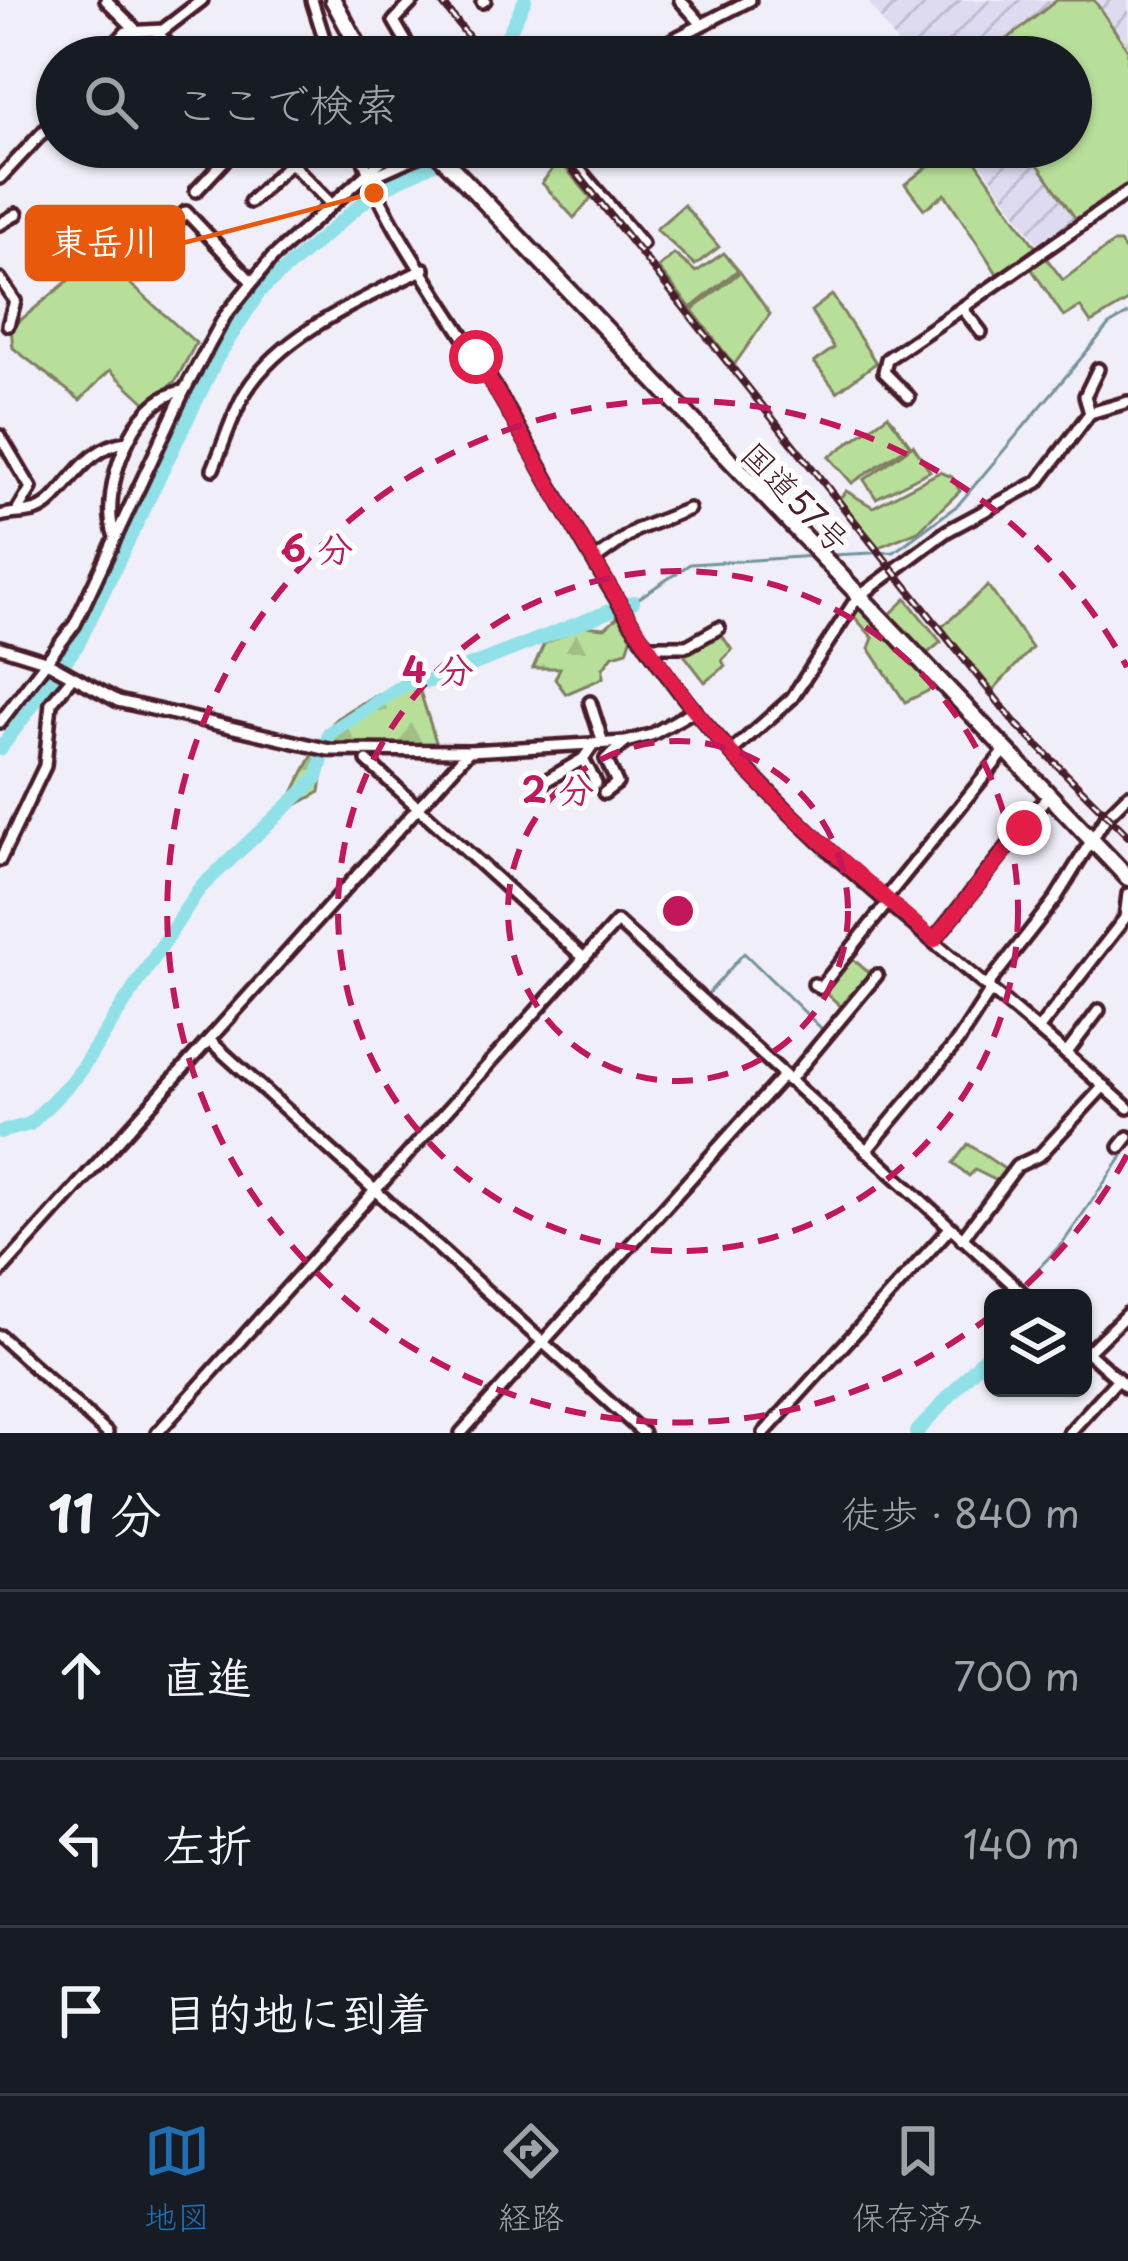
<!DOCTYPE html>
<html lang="ja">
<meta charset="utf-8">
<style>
body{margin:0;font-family:"Playpen Sans","Klee One",sans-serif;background:#20242c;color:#f1f3f6}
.controls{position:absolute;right:36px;bottom:36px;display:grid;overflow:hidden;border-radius:18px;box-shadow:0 3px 9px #0004}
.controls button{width:108px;height:108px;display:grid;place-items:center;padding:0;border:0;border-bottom:3px solid #363941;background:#171b24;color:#f1f3f6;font:60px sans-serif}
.stop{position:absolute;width:36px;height:36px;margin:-27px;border:9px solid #e11d48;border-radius:50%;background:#fff}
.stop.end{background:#e11d48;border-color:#fff;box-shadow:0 3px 12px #0008}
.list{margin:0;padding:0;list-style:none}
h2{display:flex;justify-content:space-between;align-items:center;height:156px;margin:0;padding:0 48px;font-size:51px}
h2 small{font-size:39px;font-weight:400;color:#9ea1a6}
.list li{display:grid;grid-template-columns:78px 1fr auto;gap:36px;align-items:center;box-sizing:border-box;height:168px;padding:0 48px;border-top:3px solid #363941}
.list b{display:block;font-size:45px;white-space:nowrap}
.list em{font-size:39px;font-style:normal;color:#9ea1a6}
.icon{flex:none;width:66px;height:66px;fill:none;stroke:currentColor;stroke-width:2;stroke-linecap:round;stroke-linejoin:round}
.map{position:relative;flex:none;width:1128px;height:1433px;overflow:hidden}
.search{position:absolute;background:#171b24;box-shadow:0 3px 9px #0004;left:36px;right:36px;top:36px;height:132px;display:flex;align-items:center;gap:30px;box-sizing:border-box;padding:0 42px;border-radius:66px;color:#9ea1a6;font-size:45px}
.sheet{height:660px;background:#171b24}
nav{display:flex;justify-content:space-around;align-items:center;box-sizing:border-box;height:168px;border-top:3px solid #363941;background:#171b24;font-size:33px;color:#9ea1a6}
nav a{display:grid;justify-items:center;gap:6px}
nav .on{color:#1f6fb2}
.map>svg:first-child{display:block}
.industrial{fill:url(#industrial-furrows)}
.green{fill:#b8df9a;stroke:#817f62;stroke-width:3}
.forest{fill:url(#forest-firs);stroke:#817f62;stroke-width:3}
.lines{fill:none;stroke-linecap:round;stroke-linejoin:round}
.stream{stroke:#73939c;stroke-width:3}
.river{stroke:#8fe1e7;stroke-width:14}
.minor-casing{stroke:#4a1f2b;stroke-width:18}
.highway-casing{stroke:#4a1f2b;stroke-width:22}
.minor{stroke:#fff;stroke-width:9}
.highway{stroke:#fff;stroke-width:14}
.rail-casing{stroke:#4a1f2b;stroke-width:8}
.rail{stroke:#fff;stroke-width:3;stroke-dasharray:9;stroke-linecap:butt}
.highway-bridge-casing{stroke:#4a1f2b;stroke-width:22;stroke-linecap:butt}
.highway-bridge{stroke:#fff;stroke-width:14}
.route{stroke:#e11d48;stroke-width:15}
.ring{fill:none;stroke:#c2185b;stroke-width:6;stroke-dasharray:21 15}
.labels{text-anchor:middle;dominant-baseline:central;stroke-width:10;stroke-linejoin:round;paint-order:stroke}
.street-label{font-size:33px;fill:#4a1f2b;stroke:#fff}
.centre{fill:#c2185b;stroke:#fff;stroke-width:6}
.ring-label{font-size:36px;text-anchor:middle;font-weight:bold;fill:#c2185b;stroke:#fff;stroke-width:10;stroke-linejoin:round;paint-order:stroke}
.leader{fill:none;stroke:#e8590c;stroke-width:4.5}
.callout-dot{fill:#e8590c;stroke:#fff;stroke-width:4.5}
.callout{fill:#e8590c;stroke:#e8590c;stroke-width:4.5}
.callout-label{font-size:36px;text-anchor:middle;font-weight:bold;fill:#fff}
</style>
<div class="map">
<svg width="1128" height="1433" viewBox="0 0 1128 1433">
<defs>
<pattern id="industrial-furrows" width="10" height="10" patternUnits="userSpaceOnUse" patternTransform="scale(3)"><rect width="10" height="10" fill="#dedaf0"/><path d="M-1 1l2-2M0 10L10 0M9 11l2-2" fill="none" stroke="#c0bbce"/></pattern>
<pattern id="forest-firs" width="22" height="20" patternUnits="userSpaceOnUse" patternTransform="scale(3)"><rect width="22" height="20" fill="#b8df9a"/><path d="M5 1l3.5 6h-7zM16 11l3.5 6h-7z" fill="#a0bf85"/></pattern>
</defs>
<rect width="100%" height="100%" fill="#f0eef8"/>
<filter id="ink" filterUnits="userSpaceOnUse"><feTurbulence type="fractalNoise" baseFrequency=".00833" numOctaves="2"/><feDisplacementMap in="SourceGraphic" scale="24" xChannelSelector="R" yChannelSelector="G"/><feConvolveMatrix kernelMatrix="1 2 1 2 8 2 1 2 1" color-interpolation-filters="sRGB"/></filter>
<g filter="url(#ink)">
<polygon class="industrial" points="867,0 1128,0 1128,188 1040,247 970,147 1071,147 1071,57 907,57"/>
<g class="green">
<polygon points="1057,0 1094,0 1128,50 1128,190 1078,222 1026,147 1071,147 1071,57 996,57 992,51"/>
<polygon points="953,147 966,147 1038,251 1000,278 945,194 924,209 905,184"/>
<polygon points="559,160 591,198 574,218 542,183"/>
<polygon points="684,205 719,247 695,265 656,229"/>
<polygon points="1113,243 1120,243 1128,254 1128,301 1091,323 1080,307 1064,317 1029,265 1043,254 1063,280"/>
<polygon points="724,253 738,270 691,308 658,268 674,254 696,272"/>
<polygon points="106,262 196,343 176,380 149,406 110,370 80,400 13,348 11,328 69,280"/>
<polygon points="740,272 770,314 734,365 692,310"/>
<polygon points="832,295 876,363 837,392 814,362 834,348 811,311"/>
<polygon points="888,415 910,445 852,483 829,457"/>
<polygon points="913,445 930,471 876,498 864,480"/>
<polygon points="940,472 952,477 960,491 918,531 879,547 839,499 846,491 873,507"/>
<polygon points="988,586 1032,648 993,690 942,627"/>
<polygon points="906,599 941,642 923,657 886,618"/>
<polygon points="858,606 934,688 905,702 869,648 873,638 851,613"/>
<polygon points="719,631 732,650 722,660 725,666 705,682 681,651"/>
<polygon points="849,956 873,976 844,1009 822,989"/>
<polygon points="968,1144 1009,1172 1001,1183 975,1170 969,1176 953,1163"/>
</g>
<g class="forest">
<polygon points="624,611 623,625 632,636 627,651 613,655 603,668 603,678 566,694 555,679 560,668 533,668 544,644 583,626 605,628"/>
<path d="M397,685L419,688L437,745L347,753L327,742L320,792L285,811C291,795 326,726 337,719C354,705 377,696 397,685Z"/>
</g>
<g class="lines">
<g class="stream">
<polyline points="831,555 894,552 958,505 1109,325 1128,314"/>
<polyline points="633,602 690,564 815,556"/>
<polyline points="327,758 365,758"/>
<polyline points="706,996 744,953 825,1032"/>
<polyline points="898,1120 908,1108"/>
<polyline points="1023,1285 1065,1240 1128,1148"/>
<polyline points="1083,1342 1128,1382"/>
</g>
<g class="river">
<polyline points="497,57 525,0"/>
<polyline points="0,749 78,644 217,358 260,291 374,193 466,147"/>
<polyline points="0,1132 30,1124 76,1077 199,889 317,778 329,733 407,683 431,681 633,602"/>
<polyline points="916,1433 993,1348"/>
</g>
<g class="minor-casing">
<g id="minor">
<polyline points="106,0 134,28"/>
<polyline points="312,0 330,57"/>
<polyline points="414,0 394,21 415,57"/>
<polyline points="680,0 698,20"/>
<polyline points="482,2 485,0"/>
<polyline points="156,32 181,57"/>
<polyline points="103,57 126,32 163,30 202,0"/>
<polyline points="639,57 750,0"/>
<polyline points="275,147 331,204"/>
<path d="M360,147C375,211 448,309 484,369C550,479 617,618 699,716C824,864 985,979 1128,1108"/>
<polyline points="590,147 577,167 642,244"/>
<polyline points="371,177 425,153 458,147"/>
<polyline points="0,178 57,117"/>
<polyline points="196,191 237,147"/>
<polyline points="250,202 290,163"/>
<polyline points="0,224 17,214"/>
<polyline points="165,232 186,212 251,281"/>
<polyline points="0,279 15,301 8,325"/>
<polyline points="962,308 1128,192"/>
<polyline points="909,397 884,372 887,359 962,308 981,332"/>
<polyline points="1090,413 1085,396 1098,369"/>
<polyline points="0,436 31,488 18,510"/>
<path d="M213,469C224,444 232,414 246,391C283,332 364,299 424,269"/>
<path d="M0,516C13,512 26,514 37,510C65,500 80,447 127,442"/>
<path d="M114,534C100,491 132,397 184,391"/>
<polyline points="597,558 636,530 689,509"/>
<polyline points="652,646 687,646 719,628"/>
<polyline points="0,647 45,661 118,701 329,750 469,751 626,742 651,735 695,710"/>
<polyline points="590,702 603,743"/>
<polyline points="0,722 75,624 184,391 225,316 272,258 397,147"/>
<polyline points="731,752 792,698 857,598 947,531 1038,482 1090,413 1128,402"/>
<polyline points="583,759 596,783"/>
<polyline points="367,761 584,958 617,922 1028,1298"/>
<polyline points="542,783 583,759 594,743"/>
<polyline points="604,793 617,783 606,759 626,742"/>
<polyline points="0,860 45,766 51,703 70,680"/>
<polyline points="886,898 1004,752"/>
<polyline points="934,940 1047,797"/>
<polyline points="814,984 820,988 889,901"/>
<polyline points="987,986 1056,898 1106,817 1128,795"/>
<polyline points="1038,1030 1125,918 1128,894"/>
<polyline points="209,1040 643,1433"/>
<polyline points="1066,1054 1099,1010"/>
<polyline points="789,1081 877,975"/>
<polyline points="1120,1147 1128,1137"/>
<polyline points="866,1151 958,1041 991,990"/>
<polyline points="962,1239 1017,1166 1040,1155 1104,1086"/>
<polyline points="0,1272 469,751"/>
<polyline points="0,1336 107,1433"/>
<polyline points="1083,1348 1128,1388"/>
<polyline points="1088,1352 1128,1313"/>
<polyline points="157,1433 584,958"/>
<polyline points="461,1433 783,1076"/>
<polyline points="764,1433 950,1228"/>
<polyline points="1069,1433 1118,1379"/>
</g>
</g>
<g class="highway-casing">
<g id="highway">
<polyline points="333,0 364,57"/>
<polyline points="459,175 1128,878"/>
</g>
</g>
<use href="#minor" class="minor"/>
<use href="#highway" class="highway"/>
<g class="rail-casing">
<g id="rail">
<polyline points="440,0 484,57"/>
<polyline points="556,147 1016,724 1128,836"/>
</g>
</g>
<use href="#rail" class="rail"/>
<g class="highway-bridge-casing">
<polyline id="highway-bridge" points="432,147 459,175"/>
</g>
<use href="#highway-bridge" class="highway-bridge"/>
</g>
</g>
<g class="lines" filter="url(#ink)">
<path class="route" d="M476,357C547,475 611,605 697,713C765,798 852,869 934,940L1024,828"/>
</g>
<g class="ring">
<circle cx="678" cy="911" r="170"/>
<circle cx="678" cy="911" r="340"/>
<path d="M1127 1155A511 511 0 0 1 1013 1297M993 1314A511 511 0 1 1 1127 667"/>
</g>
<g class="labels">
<g class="street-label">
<text transform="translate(797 496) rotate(46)">国道57号</text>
</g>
</g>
<circle cx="678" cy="911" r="18" class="centre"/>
<g class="ring-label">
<text x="317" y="562">6 分</text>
<text x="438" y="683">4 分</text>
<text x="558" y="803">2 分</text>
</g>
<path class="leader" d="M374 193L183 243"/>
<circle class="callout-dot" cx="374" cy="193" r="12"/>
<rect class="callout" x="27" y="207" width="156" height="72" rx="12"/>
<g class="callout-label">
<text x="105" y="255">東岳川</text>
</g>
</svg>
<div class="controls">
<button><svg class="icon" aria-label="layers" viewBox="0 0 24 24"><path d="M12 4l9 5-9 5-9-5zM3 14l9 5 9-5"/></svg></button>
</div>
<div class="stop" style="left:476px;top:357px"></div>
<div class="stop end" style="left:1024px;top:828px"></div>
<div class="search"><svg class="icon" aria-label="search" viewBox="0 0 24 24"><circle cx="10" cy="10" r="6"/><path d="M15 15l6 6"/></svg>ここで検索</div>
</div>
<section class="sheet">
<h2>11 分<small>徒歩 · 840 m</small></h2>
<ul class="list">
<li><svg class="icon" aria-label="ahead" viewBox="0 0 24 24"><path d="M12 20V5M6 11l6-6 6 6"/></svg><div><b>直進</b></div><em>700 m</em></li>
<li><svg class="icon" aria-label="left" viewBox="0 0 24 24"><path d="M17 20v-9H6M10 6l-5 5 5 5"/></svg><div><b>左折</b></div><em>140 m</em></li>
<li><svg class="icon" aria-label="arrive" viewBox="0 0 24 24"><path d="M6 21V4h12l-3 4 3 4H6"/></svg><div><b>目的地に到着</b></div></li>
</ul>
</section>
<nav>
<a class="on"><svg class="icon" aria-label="map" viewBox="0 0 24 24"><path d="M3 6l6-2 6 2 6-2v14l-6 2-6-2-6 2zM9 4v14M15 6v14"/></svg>地図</a>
<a><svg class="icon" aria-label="directions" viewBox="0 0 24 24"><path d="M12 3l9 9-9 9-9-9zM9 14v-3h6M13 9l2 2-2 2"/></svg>経路</a>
<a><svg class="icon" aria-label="saved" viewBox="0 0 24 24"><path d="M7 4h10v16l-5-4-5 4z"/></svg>保存済み</a>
</nav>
